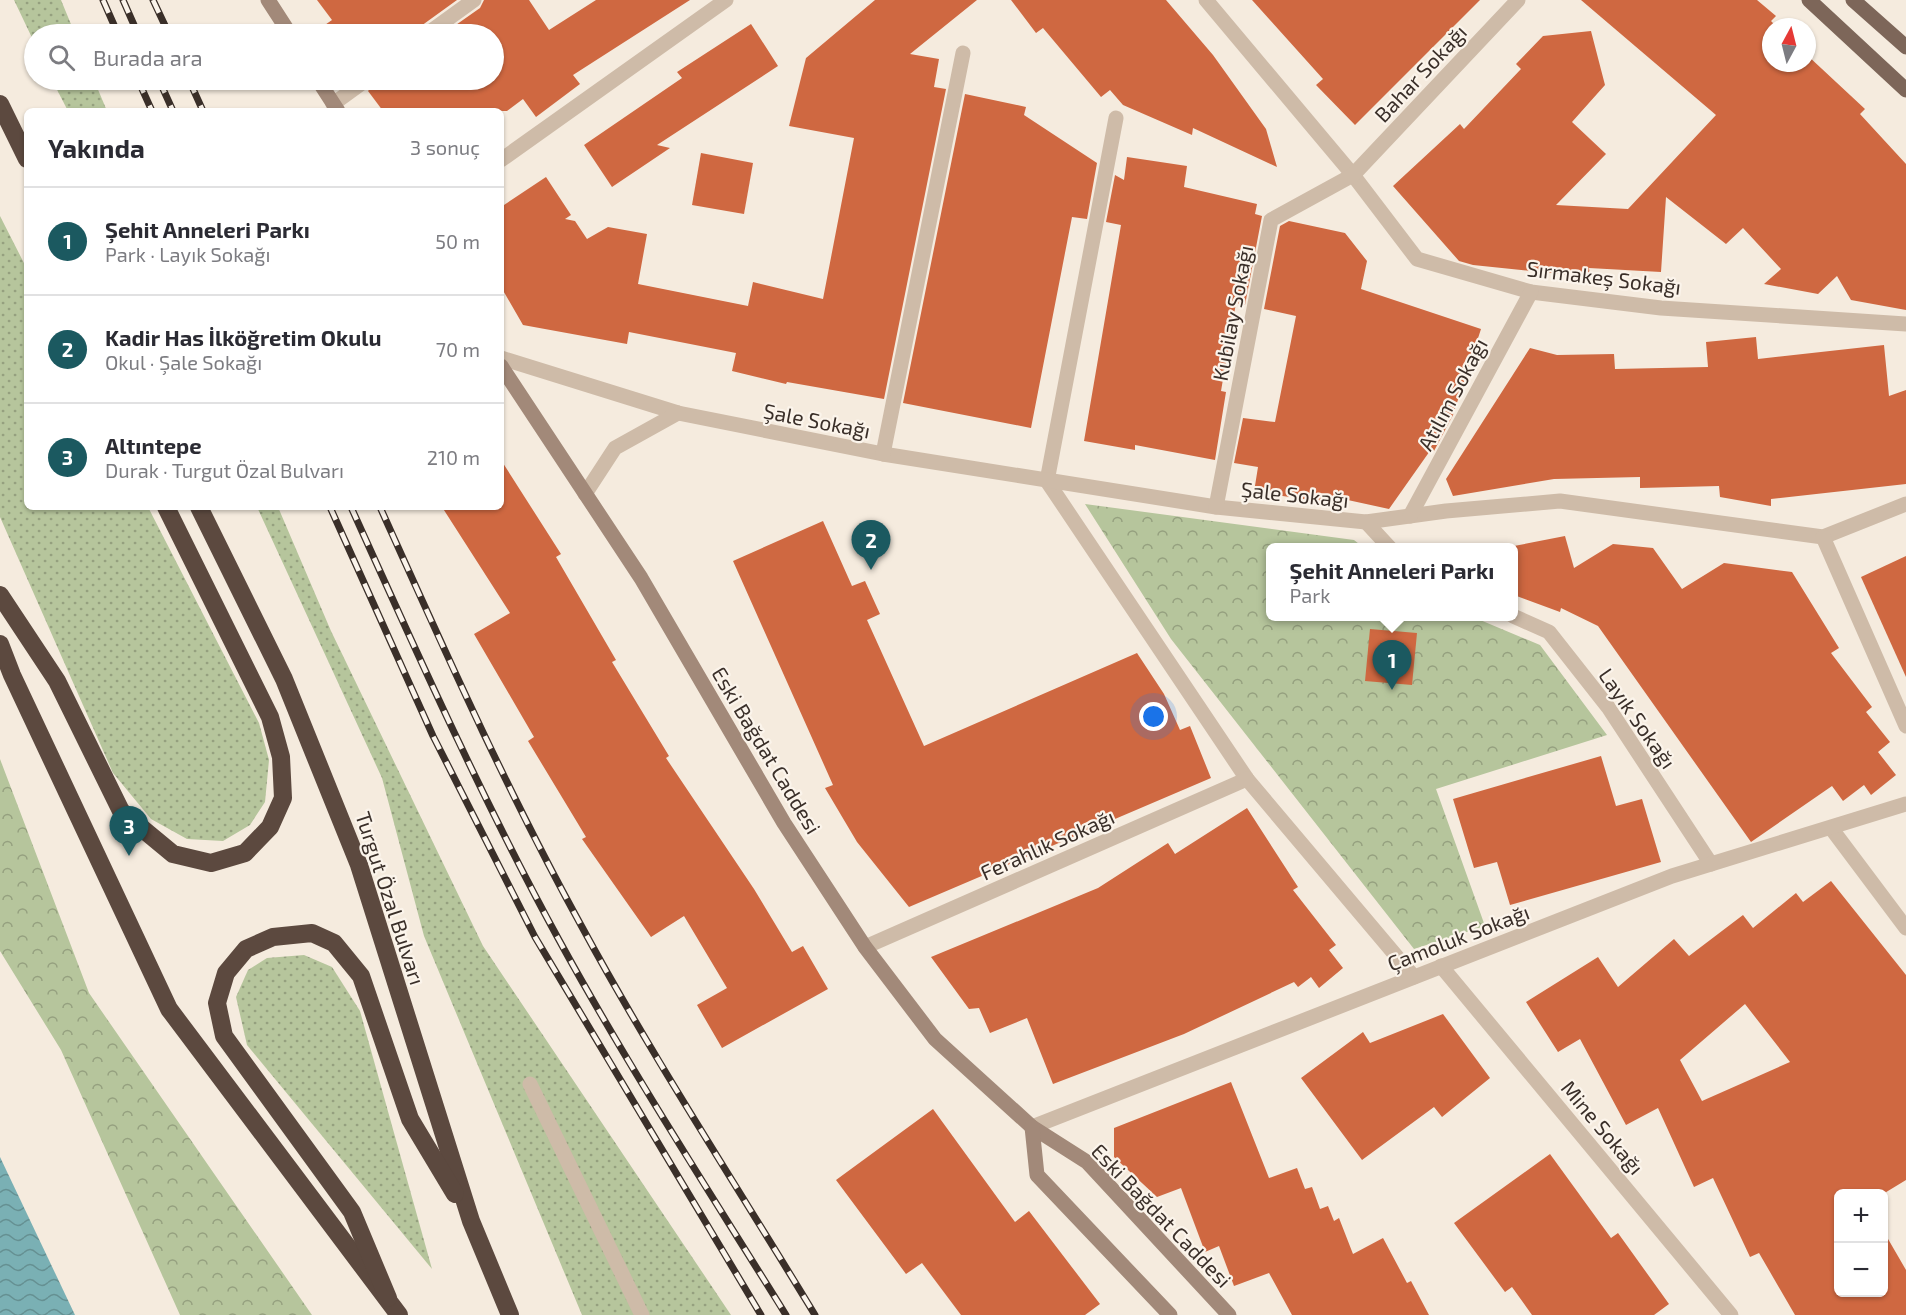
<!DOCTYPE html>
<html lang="tr">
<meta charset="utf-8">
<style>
body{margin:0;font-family:"Exo 2",sans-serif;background:#f2f2f3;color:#2b2b33}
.controls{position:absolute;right:18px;bottom:18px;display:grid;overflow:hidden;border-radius:9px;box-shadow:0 2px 4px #0004}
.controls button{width:54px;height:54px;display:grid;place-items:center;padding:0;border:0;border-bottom:2px solid #e1e1e2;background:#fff;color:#2b2b33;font:30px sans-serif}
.compass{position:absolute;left:1762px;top:18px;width:54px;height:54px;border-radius:50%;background:#fff;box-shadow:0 2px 4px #0004;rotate:7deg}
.you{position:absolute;left:1154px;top:717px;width:21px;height:21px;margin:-15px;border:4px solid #fff;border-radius:50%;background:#1a73e8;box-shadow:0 0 0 9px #1a73e833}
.badge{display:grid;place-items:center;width:39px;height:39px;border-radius:50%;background:#1b5960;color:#fff;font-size:20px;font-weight:700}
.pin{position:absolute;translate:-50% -50px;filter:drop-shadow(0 2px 3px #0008)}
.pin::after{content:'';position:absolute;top:32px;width:21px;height:18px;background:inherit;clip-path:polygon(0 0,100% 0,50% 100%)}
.popup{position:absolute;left:1266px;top:543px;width:252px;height:78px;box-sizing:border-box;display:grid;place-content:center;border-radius:9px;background:#fff;filter:drop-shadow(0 2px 4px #0005);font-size:20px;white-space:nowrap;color:#7c7c81}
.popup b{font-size:22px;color:#2b2b33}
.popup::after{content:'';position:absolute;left:50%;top:100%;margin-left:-12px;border:12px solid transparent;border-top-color:#fff}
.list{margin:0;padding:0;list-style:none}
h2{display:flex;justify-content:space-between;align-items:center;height:78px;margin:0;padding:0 24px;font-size:26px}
h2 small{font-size:20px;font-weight:400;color:#7c7c81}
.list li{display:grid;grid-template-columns:39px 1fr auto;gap:18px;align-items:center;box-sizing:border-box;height:108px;padding:0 24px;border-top:2px solid #e1e1e2}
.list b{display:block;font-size:22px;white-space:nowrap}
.list p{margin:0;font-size:20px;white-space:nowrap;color:#7c7c81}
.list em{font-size:20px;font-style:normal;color:#7c7c81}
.icon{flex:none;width:33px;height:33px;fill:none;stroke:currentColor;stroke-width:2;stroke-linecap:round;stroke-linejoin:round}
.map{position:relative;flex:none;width:1906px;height:1315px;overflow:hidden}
.search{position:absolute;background:#fff;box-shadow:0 2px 4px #0004;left:24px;top:24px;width:480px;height:66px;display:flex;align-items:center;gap:15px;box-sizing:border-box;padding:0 21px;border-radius:33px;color:#7c7c81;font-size:22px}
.panel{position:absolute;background:#fff;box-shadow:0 2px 4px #0004;left:24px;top:108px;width:480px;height:402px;border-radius:9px}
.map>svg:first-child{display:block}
.grass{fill:url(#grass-dots)}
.park{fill:url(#park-crowns)}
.water{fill:url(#water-waves)}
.building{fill:#cf6841;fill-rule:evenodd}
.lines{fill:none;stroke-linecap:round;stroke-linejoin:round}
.lane{stroke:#cebba8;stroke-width:15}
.street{stroke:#cebba8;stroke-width:15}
.secondary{stroke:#a28979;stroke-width:15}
.primary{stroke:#7d6659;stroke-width:15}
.highway{stroke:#5c493f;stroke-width:18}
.rail-casing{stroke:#3a2f29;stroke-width:7}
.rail{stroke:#fbf4eb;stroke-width:4.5;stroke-dasharray:14;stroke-linecap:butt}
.labels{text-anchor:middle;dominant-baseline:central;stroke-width:4.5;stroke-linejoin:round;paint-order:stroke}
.street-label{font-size:21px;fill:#3a2f29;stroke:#fbf4eb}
</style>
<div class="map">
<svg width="1906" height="1315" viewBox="0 0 1906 1315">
<defs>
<pattern id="grass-dots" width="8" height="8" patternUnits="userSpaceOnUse" patternTransform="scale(1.5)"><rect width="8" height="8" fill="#b6c59c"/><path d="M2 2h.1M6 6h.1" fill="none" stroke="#95a07f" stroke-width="1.8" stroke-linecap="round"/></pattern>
<pattern id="park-crowns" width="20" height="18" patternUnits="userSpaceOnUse" patternTransform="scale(1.5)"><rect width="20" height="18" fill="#b6c59c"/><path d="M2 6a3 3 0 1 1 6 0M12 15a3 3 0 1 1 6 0" fill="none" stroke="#95a07f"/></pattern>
<pattern id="water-waves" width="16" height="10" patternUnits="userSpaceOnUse" patternTransform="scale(1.5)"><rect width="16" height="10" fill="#7ab0b4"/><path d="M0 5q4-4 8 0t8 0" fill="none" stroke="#659092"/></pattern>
</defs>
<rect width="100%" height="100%" fill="#f5ebde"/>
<g class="grass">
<polygon points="14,0 61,0 75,34 34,34 34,42"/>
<polygon points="52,80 94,80 107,111 68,111"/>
<polygon points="0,216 27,269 27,507 148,507 259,723 269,760 265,802 250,825 223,841 187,839 151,819 113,773 0,517"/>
<polygon points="257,507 278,507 331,631 483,946 731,1315 582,1315 424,936 382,778"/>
<polygon points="304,955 332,967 360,1011 432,1269 247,1045 236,997 248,970 267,958"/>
</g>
<g class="park">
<polygon points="1085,504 1354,540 1363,547 1270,548 1270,616 1473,617 1540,645 1607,735 1436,789 1485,926 1414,949 1171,639"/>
<polygon points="0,759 89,993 312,1315 180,1315 61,1050 0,951"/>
</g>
<polygon class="water" points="0,1157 75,1315 0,1315"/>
<g class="building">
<polygon points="317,0 457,0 421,26 417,34 312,34 332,20"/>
<polygon points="484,0 529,0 549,30 596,0 690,0 573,75 580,84 536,117 523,99 507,111 383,111 368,91 378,80 494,80 494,34 443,34 480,8"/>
<polygon points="875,0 977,0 910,54 939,59 934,87 946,89 884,399 787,382 786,384 732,371 736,353 629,332 627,344 523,325 501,287 501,207 546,177 571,215 565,219 575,221 587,239 608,227 647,234 638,284 748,306 753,282 823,299 854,138 789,126 806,58"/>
<polygon points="1011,0 1166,0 1213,55 1266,129 1277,167 1193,128 1192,135 1123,105 1110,90 1101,97 1043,28 1036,33"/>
<polygon points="1252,0 1480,0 1355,125 1316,85 1323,79"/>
<polygon points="1581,0 1757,0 1776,16 1771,21 1777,27 1771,27 1771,63 1807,63 1807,55 1865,109 1860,114 1906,164 1906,310 1851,300 1837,276 1818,294 1764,284 1781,269 1743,228 1726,244 1666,197 1661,272 1589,268 1590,277 1473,265 1459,261 1393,186 1460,124 1464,129 1521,69 1516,64 1543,36 1591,31 1605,85 1572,122 1606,154 1556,205 1628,209 1716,115"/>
<polygon points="751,24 778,66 657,145 670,148 612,187 584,145 682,78 677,72"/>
<polygon points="965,94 1026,107 1024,115 1097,163 1087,219 1072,217 1031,428 903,403"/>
<polygon points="701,153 753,163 744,214 692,205"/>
<polygon points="1127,157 1187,166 1184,187 1257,204 1255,214 1262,216 1245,305 1236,303 1221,391 1226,392 1215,460 1135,445 1135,450 1084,441 1121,225 1106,222 1115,175 1124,180"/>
<polygon points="1289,221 1345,233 1367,261 1361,289 1481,329 1453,415 1434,451 1432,448 1389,509 1334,497 1333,503 1254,492 1258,467 1234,463 1243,418 1275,422 1296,316 1264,309 1280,226"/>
<polygon points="1756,337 1758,359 1884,345 1889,396 1906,390 1906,484 1771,499 1771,506 1720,497 1719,486 1640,488 1640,477 1554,479 1453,496 1446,479 1530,348 1557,355 1614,354 1615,369 1708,367 1706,342"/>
<polygon points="501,460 561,554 556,557 616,660 612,662 669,756 666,758 754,889 792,952 803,946 828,989 722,1048 697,1005 727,988 684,916 651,937 582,839 586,837 528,741 534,737 474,634 510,613 442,507 501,507"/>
<polygon points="823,521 852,586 865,581 880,614 867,620 924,746 1137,653 1164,694 1180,730 1190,726 1211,778 909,907 857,842 825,788 833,785 733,561"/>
<polygon points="1565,536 1574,568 1613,544 1653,548 1682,589 1724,563 1792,572 1839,648 1831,653 1872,707 1866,712 1890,742 1878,752 1896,775 1871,795 1864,785 1843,801 1832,786 1751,842 1598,626 1561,608 1560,612 1514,595 1514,546"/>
<polygon points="1906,556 1906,677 1861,577"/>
<polygon points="1370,629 1417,633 1412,685 1365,681"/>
<polygon points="1601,756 1616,806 1642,799 1661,862 1510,905 1497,862 1474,868 1453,799"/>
<polygon points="1247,808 1298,887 1293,890 1336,945 1329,950 1343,968 1319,988 1311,977 1298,987 1294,982 1184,1034 1053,1084 1027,1018 990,1033 979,1008 969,1009 931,957 1098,888 1168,843 1175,854"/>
<path d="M1831,881L1906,975V1180L1883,1194H1839V1293H1884V1232L1906,1270V1315H1795L1759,1253L1750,1257L1713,1178L1694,1187L1658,1108L1626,1125L1580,1039L1558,1052L1526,1002L1598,957L1618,987L1674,939L1689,956L1743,915L1753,928L1796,893L1803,902ZM1745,1004L1790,1062L1702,1101L1680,1060Z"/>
<polygon points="1443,1014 1490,1078 1442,1117 1434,1107 1362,1160 1301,1078 1363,1032 1370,1043"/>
<polygon points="1231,1082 1269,1178 1297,1168 1305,1189 1312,1187 1320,1209 1328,1206 1334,1221 1339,1218 1353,1254 1383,1238 1407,1283 1411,1281 1429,1315 1292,1315 1269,1273 1234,1286 1219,1246 1205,1252 1181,1188 1157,1197 1114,1157 1114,1128"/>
<polygon points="933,1109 1015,1222 1029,1211 1100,1304 1085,1315 961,1315 922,1263 906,1274 836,1180"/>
<polygon points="1550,1154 1611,1238 1618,1233 1669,1304 1654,1315 1532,1315 1512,1287 1505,1292 1454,1223"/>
</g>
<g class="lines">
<polyline class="lane" points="530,1084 642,1315"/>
<g class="street">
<polyline points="1206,0 1353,175 1417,259 1531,292 1661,308 1906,324"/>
<polyline points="427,34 474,0"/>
<polyline points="333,104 366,80"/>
<polyline points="1116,118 1047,481 1247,779 1414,977"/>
<polyline points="501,160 726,0"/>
<polyline points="501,358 678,413 883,454 1216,507 1366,522 1446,511 1560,501 1823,537 1906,504"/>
<polyline points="883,454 963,53"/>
<polyline points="585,494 615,448 678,413"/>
<polyline points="1216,507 1271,220 1353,175 1518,0"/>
<polyline points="1410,516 1531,292"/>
<polyline points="1366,522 1390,548"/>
<polyline points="1823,537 1906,726"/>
<polyline points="1513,616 1549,632 1608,707 1711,864"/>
<polyline points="1831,828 1906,928"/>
<polyline points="865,947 1247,779"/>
<polyline points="1441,966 1731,1315"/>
<polyline points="1032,1127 1672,876 1906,804"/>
</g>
<g class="secondary">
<polyline points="268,0 290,34"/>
<polyline points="318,80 338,111"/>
<polyline points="501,366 641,578 784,823 865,947 935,1039 1032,1127 1087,1162 1229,1315"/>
<polyline points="1032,1127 1037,1175 1170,1315"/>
</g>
<g class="primary">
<polyline points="1809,0 1906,90"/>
<polyline points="1853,0 1906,47"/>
</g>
<g class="highway">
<polyline points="0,104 27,159"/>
<polyline points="199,507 284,679 359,865 471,1221 510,1315"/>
<polyline points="0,595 57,681 121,811 173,854 211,863 245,853 270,827 283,798 281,757 270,717 166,507"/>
<polyline points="0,644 12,675 169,1009 399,1315"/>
<polyline points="388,1298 352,1212 224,1036 217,1003 226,973 246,949 273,937 312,933 334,943 361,976 410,1119 455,1194"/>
</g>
<g class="rail-casing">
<g id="rail">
<polyline points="103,0 118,34"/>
<polyline points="123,0 138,34"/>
<polyline points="153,0 169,34"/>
<polyline points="138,80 152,111"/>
<polyline points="159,80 173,111"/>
<polyline points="189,80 203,111"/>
<polyline points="330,507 433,736 535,937 761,1315"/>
<path d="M351,507C417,653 482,799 559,940C629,1068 709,1191 786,1315"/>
<path d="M380,507C444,649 507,791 582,927C654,1060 737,1186 815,1315"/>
</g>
</g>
<use href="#rail" class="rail"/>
</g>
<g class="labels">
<g class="street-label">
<text transform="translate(1420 73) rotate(-47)">Bahar Sokağı</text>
<text transform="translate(1604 277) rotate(7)">Sırmakeş Sokağı</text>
<text transform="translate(1232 313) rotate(-79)">Kubilay Sokağı</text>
<text transform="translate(1452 394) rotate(-62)">Atılım Sokağı</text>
<text transform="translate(817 420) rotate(11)">Şale Sokağı</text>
<text transform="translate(1295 494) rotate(6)">Şale Sokağı</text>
<text transform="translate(1638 718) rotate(55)">Layık Sokağı</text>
<text transform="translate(767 750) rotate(59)">Eski Bağdat Caddesi</text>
<text transform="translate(1047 844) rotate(-24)">Ferahlık Sokağı</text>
<text transform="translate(391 898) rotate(72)">Turgut Özal Bulvarı</text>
<text transform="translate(1458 937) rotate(-21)">Çamoluk Sokağı</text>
<text transform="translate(1603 1127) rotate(50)">Mine Sokağı</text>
<text transform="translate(1162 1215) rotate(46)">Eski Bağdat Caddesi</text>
</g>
</g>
</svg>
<div class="controls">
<button>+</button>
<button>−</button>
</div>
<svg class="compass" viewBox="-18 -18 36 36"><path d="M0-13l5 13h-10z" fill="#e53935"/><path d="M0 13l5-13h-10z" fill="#7c7c81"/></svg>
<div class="you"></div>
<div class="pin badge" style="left:1392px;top:690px">1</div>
<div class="popup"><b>Şehit Anneleri Parkı</b>Park</div>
<div class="pin badge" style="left:871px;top:570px">2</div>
<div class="pin badge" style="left:129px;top:856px">3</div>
<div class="search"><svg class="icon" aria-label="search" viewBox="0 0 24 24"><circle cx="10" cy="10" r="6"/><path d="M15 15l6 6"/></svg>Burada ara</div>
<section class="panel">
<h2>Yakında<small>3 sonuç</small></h2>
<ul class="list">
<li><span class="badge">1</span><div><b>Şehit Anneleri Parkı</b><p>Park · Layık Sokağı</p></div><em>50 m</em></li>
<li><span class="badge">2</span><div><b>Kadir Has İlköğretim Okulu</b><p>Okul · Şale Sokağı</p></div><em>70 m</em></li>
<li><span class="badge">3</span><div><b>Altıntepe</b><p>Durak · Turgut Özal Bulvarı</p></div><em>210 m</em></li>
</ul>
</section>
</div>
